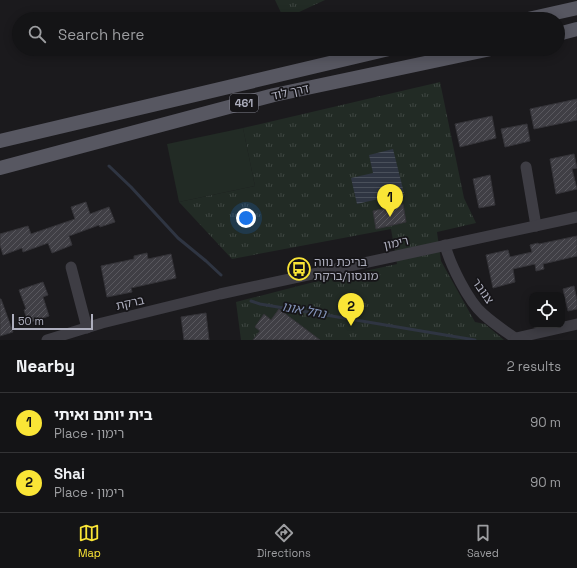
<!DOCTYPE html>
<meta charset="utf-8">
<style>
body{margin:0;font-family:"Space Grotesk","Noto Sans Hebrew",sans-serif;background:#1d1d1f;color:#f1f3f6}
.controls{position:absolute;right:12px;bottom:12px;display:grid;overflow:hidden;border-radius:8px;box-shadow:0 2px 10px #0003}
.controls button{width:36px;height:36px;display:grid;place-items:center;padding:0;border:0;border-bottom:1px solid #333335;background:#141416;color:#f1f3f6;font:20px sans-serif}
.scale{position:absolute;left:12px;bottom:10px;width:81px;box-sizing:border-box;padding-left:4px;border:2px solid #adaebd;border-top:0;font-size:11px;line-height:14px;white-space:nowrap;color:#adaebd;-webkit-text-stroke:3px #161518;paint-order:stroke}
.you{position:absolute;left:246px;top:218px;width:14px;height:14px;margin:-10px;border:3px solid #fff;border-radius:50%;background:#1a73e8;box-shadow:0 0 0 6px #1a73e833}
.badge{display:grid;place-items:center;width:26px;height:26px;border-radius:50%;background:#fae536;color:#111;font-size:13px;font-weight:700}
.pin{position:absolute;translate:-50% -33px;filter:drop-shadow(0 1px 2px #0008)}
.pin::after{content:'';position:absolute;top:21px;width:14px;height:12px;background:inherit;clip-path:polygon(0 0,100% 0,50% 100%)}
.list{margin:0;padding:0;list-style:none}
h2{display:flex;justify-content:space-between;align-items:center;height:52px;margin:0;padding:0 16px;font-size:17px}
h2 small{font-size:13px;font-weight:400;color:#9d9ea1}
.list li{display:grid;grid-template-columns:26px 1fr auto;gap:12px;align-items:center;box-sizing:border-box;height:60px;padding:0 16px;border-top:1px solid #333335}
.list b{display:block;font-size:15px;white-space:nowrap}
.list p{margin:0;font-size:13px;white-space:nowrap;color:#9d9ea1}
.list em{font-size:13px;font-style:normal;color:#9d9ea1}
.icon{flex:none;width:22px;height:22px;fill:none;stroke:currentColor;stroke-width:2;stroke-linecap:round;stroke-linejoin:round}
.map{position:relative;flex:none;width:577px;height:340px;overflow:hidden}
.search{position:absolute;background:#141416;box-shadow:0 2px 10px #0003;left:12px;right:12px;top:12px;height:44px;display:flex;align-items:center;gap:10px;box-sizing:border-box;padding:0 14px;border-radius:22px;color:#9d9ea1;font-size:15px}
.sheet{height:172px;background:#141416}
nav{display:flex;justify-content:space-around;align-items:center;box-sizing:border-box;height:56px;border-top:1px solid #333335;background:#141416;font-size:11px;color:#9d9ea1}
nav a{display:grid;justify-items:center;gap:2px}
nav .on{color:#fae536}
.map>svg:first-child{display:block}
.grass{fill:#222b25}
.park{fill:url(#park-tufts)}
.water{fill:url(#water-rules)}
.lines{fill:none;stroke-linecap:round;stroke-linejoin:round}
.stream{stroke:#2f3542;stroke-width:3}
.building{fill:url(#building-hatch);stroke:#353439}
.minor{stroke:#3e3d44;stroke-width:11}
.major{stroke:#575761;stroke-width:14}
.labels{text-anchor:middle;dominant-baseline:central;stroke-width:3.5;stroke-linejoin:round;paint-order:stroke}
.shield{fill:#161518;stroke:#80808c;stroke-width:1}
.shield-label{font-size:11px;font-weight:bold;fill:#adaebd}
.street-label{font-size:12px;fill:#adaebd;stroke:#161518}
.poi-label{font-size:12px;fill:#adaebd;stroke:#161518;text-anchor:start}
.water-label{font-size:13px;font-style:italic;fill:#8393b8;stroke:#161518}
</style>
<div class="map">
<svg width="577" height="340" viewBox="0 0 577 340">
<defs>
<pattern id="park-tufts" width="24" height="20" patternUnits="userSpaceOnUse"><rect width="24" height="20" fill="#222b25"/><path d="M3 7l-1-3M5 7V3M7 7l1-3M15 17l-1-3M17 17v-4M19 17l1-3" fill="none" stroke="#3f4743"/></pattern>
<pattern id="water-rules" width="6" height="5" patternUnits="userSpaceOnUse"><rect width="6" height="5" fill="#2f3542"/><path d="M0 2.5h6" fill="none" stroke="#4a505b"/></pattern>
<pattern id="building-hatch" width="6" height="6" patternUnits="userSpaceOnUse"><rect width="6" height="6" fill="#403f45"/><path d="M-1 1l2-2M0 6l6-6M5 7l2-2" fill="none" stroke="#59585e"/></pattern>
</defs>
<rect width="100%" height="100%" fill="#1b1a1d"/>
<polygon class="grass" points="243,128 255,186 179,202 167,144"/>
<g class="park">
<polygon points="275,0 325,0 284,19"/>
<polygon points="440,82 464,198 476,223 437,232 441,261 475,322 485,324 504,340 241,340 236,302 310,283 397,264 391,229 232,259 179,202 255,186 243,128"/>
</g>
<polygon class="water" points="393,149 404,193 357,204 351,178 373,173 369,155"/>
<g class="lines">
<g class="stream">
<polyline points="109,166 131,187 178,238 206,261 221,275"/>
<polyline points="251,301 260,304 475,340"/>
</g>
</g>
<g class="building">
<polygon points="577,99 577,120 534,129 530,109"/>
<polygon points="492,116 496,138 460,147 455,124"/>
<polygon points="527,124 530,141 505,147 501,129"/>
<polygon points="574,154 577,168 572,169 577,189 556,194 550,159"/>
<polygon points="490,175 495,205 479,208 473,179"/>
<polygon points="86,202 90,214 109,207 115,222 100,227 99,225 69,236 72,245 52,253 48,243 23,252 22,248 3,255 0,245 0,234 28,226 31,234 75,219 71,207"/>
<polygon points="403,204 406,222 376,229 373,211"/>
<polygon points="577,236 577,256 543,264 544,269 536,271 535,264 513,269 515,282 493,288 486,255 508,250 510,257 532,252 530,245 538,243 539,244"/>
<polygon points="147,253 148,259 171,254 176,278 131,288 132,292 107,297 101,266 134,259 134,256"/>
<polygon points="43,282 48,295 43,297 49,316 28,323 24,310 26,309 19,290"/>
<polygon points="574,286 577,300 577,309 568,311 563,289"/>
<polygon points="0,299 1,299 13,332 0,336"/>
<polygon points="279,309 320,340 253,340 260,331 255,327 264,314 271,320"/>
<polygon points="206,313 209,340 184,340 181,317"/>
</g>
<g class="lines">
<g class="minor">
<polyline points="526,167 536,226"/>
<path d="M445,245C450,264 468,301 483,314C493,323 506,332 518,340"/>
<polyline points="71,267 87,328"/>
<polyline points="516,338 577,324"/>
<polyline points="47,340 102,323 220,294 577,217"/>
</g>
<g class="major">
<polyline points="528,19 577,8"/>
<polyline points="558,34 577,29"/>
<polyline points="0,141 389,49"/>
<polyline points="0,168 274,95 491,49"/>
</g>
</g>
<defs>
<g id="bus-ring" transform="scale(1.15)"><circle r="9.5" fill="#161518" stroke="#fae536" stroke-width="1.5"/><path d="M-5-6H5V4H4V6H2V4H-2V6H-4V4H-5ZM-3.5-4V0h7V-4ZM-3.5 1.2v1.5H-2V1.2ZM2 1.2v1.5H3.5V1.2Z" fill="#fae536"/></g>
</defs>
<g fill-rule="evenodd">
<use href="#bus-ring" x="299" y="269"/>
</g>
<g class="labels">
<rect class="shield" x="230" y="94" width="28" height="18" rx="3"/>
<g class="shield-label">
<text x="244" y="103">461</text>
</g>
<g class="street-label">
<text transform="translate(290 92) rotate(-12)">דרך לוד</text>
<text transform="translate(396 243) rotate(-12)">רימון</text>
<text transform="translate(483 291) rotate(55)">צנובר</text>
<text transform="translate(130 303) rotate(-13)">ברקת</text>
</g>
<g class="poi-label">
<text x="314" y="262">בריכת נווה<tspan x="314" dy="14">מונסון/ברקת</tspan></text>
</g>
<g class="water-label">
<text transform="translate(304 310) rotate(10)">נחל אונו</text>
</g>
</g>
</svg>
<div class="controls">
<button><svg class="icon" aria-label="locate" viewBox="0 0 24 24"><circle cx="12" cy="12" r="6"/><path d="M12 2v4M12 18v4M2 12h4M18 12h4"/></svg></button>
</div>
<div class="scale">50 m</div>
<div class="you"></div>
<div class="pin badge" style="left:390px;top:217px">1</div>
<div class="pin badge" style="left:351px;top:326px">2</div>
<div class="search"><svg class="icon" aria-label="search" viewBox="0 0 24 24"><circle cx="10" cy="10" r="6"/><path d="M15 15l6 6"/></svg>Search here</div>
</div>
<section class="sheet">
<h2>Nearby<small>2 results</small></h2>
<ul class="list">
<li><span class="badge">1</span><div><b>בית יותם ואיתי</b><p>Place · רימון</p></div><em>90 m</em></li>
<li><span class="badge">2</span><div><b>Shai</b><p>Place · רימון</p></div><em>90 m</em></li>
</ul>
</section>
<nav>
<a class="on"><svg class="icon" aria-label="map" viewBox="0 0 24 24"><path d="M3 6l6-2 6 2 6-2v14l-6 2-6-2-6 2zM9 4v14M15 6v14"/></svg>Map</a>
<a><svg class="icon" aria-label="directions" viewBox="0 0 24 24"><path d="M12 3l9 9-9 9-9-9zM9 14v-3h6M13 9l2 2-2 2"/></svg>Directions</a>
<a><svg class="icon" aria-label="saved" viewBox="0 0 24 24"><path d="M7 4h10v16l-5-4-5 4z"/></svg>Saved</a>
</nav>
